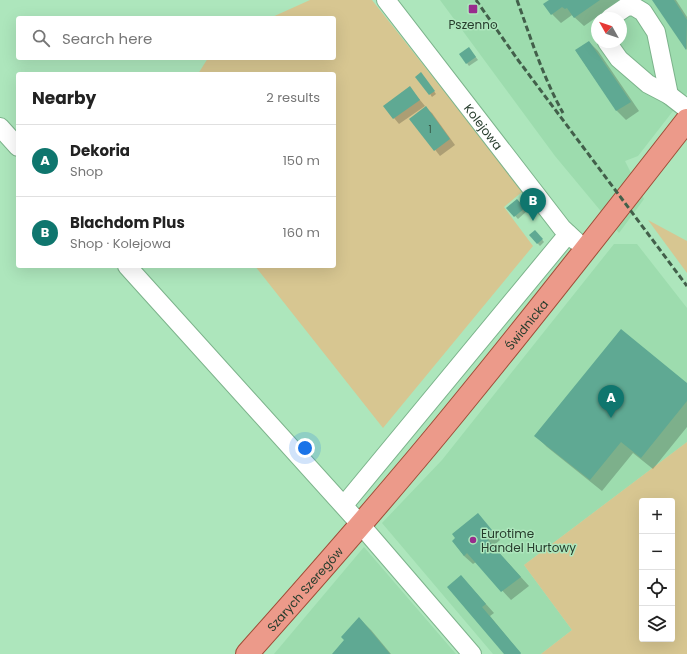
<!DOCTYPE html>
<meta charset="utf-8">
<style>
body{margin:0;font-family:Poppins,sans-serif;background:#f2f2f2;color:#222}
.controls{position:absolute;right:12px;bottom:12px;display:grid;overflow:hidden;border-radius:4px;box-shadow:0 4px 16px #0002}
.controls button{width:36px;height:36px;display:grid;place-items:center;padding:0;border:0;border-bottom:1px solid #e0e0e0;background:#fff;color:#222;font:20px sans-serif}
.compass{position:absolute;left:591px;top:12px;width:36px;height:36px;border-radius:50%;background:#fff;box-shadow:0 4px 16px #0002;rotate:310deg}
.you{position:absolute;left:305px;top:448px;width:14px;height:14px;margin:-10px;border:3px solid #fff;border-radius:50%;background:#1a73e8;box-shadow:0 0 0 6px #1a73e833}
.badge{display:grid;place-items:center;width:26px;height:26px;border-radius:50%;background:#0f766e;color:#fff;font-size:13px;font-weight:700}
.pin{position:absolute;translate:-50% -33px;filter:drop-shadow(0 1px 2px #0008)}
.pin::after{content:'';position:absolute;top:21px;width:14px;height:12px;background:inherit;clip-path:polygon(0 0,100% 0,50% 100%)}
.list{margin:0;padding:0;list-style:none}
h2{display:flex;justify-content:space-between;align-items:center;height:52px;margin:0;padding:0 16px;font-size:17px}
h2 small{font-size:13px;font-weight:400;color:#767676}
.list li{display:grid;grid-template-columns:26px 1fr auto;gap:12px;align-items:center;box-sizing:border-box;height:72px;padding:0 16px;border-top:1px solid #e0e0e0}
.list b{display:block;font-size:15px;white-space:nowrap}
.list p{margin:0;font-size:13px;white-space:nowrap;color:#767676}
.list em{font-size:13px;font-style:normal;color:#767676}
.icon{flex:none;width:22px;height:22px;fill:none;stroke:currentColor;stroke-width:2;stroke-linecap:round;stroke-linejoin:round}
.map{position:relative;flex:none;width:687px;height:654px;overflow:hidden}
.search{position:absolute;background:#fff;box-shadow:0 4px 16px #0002;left:16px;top:16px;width:320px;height:44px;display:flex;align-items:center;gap:10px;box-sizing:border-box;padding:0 14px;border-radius:4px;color:#767676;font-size:15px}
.panel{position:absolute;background:#fff;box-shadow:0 4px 16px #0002;left:16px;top:72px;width:320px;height:196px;border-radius:4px}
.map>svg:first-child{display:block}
.built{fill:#9ddcae;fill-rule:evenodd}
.green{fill:#d7c691;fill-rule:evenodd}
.shadow{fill:#0003}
.building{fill:#5fa993}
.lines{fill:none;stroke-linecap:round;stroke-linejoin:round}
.minor-casing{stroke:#7cb38b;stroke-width:20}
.major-casing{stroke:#9f4d37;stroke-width:24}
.minor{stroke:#fff;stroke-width:18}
.major{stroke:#ec9a8a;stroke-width:22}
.rail{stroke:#425f4a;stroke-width:3;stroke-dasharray:6 3;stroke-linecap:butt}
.poi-dot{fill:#982c8d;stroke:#ade6bc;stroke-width:1.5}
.labels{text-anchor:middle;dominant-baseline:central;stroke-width:3;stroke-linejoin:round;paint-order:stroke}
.number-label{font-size:10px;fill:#355846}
.poi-label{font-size:12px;fill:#273d2d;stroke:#ade6bc}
.street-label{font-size:12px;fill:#273d2d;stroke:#ade6bc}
</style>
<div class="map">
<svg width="687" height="654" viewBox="0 0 687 654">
<rect width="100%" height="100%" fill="#ade6bc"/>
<g class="built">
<path d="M440,0H687V93L638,156L625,161L644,199L619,233L555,156ZM597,18H621V42H597Z"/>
<polygon points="614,244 637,244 687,308 687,442 524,565 572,630 541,654 493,654 382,523 442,460"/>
<polygon points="364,547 456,654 274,654"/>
</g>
<g class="green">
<polygon points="310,0 372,0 523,191 504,207 533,246 383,428 255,266 334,266 334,74 198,74 208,58 334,58 334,18 270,18"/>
<polygon points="648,220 687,241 687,273"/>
<path d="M687,442V654H541L572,630L524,565ZM642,501H672V639H642Z"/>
</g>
<g class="shadow">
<polygon points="550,0 621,0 584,26 572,15 561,23 552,14"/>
<polygon points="654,0 676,0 687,17 687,50"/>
<polygon points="589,42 598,51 639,111 626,120 617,111 576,51"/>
<polygon points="469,48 478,60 469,66 460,54"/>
<polygon points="423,76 436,94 432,97 430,94"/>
<polygon points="410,88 425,106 399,124 394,118"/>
<polygon points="426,108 432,113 455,145 440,156 411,119"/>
<polygon points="517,200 527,211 518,219 508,208"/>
<polygon points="535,231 544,242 540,246 530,235"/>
<polygon points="687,384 687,427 653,469 633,453 602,491 547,447 536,436"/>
<polygon points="478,515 500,540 493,546 529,586 511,600 476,562 473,564 464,556 453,541"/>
<polygon points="461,576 494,613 490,616 521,654 506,654 504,652"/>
<polygon points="359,618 371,630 391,654 333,654 345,640"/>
</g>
<g class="building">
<polygon points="549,0 600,0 574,18 567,8 565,9 562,7 551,15 543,4"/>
<polygon points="652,0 674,0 687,20 686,50"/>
<polygon points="589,41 631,102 616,111 575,50"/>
<polygon points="469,47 476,57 466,64 459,54"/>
<polygon points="421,72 435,91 429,95 415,77"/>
<polygon points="410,86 420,100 393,119 383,106"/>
<polygon points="426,106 450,139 434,151 409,119"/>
<polygon points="517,199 525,208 514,217 506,208"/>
<polygon points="535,230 543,239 537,244 529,235"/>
<polygon points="621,329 687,383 687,401 641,458 621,442 590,480 534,436"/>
<polygon points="478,513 492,530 485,537 521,577 501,592 467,553 464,556 452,541 455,538 452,534"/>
<polygon points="461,575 486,604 482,607 521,653 520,654 504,654 447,587"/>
<polygon points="359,617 390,654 332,654 344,640 341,637"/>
</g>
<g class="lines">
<g class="minor-casing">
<g id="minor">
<path id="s1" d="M386,0L562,228L576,241"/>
<polyline points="610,18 626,7 633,6 643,12 656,32 669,95"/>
<polyline points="607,42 619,59 648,84 669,95 687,109"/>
<polyline points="0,127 18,147"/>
<polyline points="127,266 360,524 472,654"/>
<polyline points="344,505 568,234"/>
</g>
</g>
<g class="major-casing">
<g id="major">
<path id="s2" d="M247,654C320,572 393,489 462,404C539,310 613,215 687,120"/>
</g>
</g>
<use href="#minor" class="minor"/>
<use href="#major" class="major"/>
<g class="rail">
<polyline points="476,0 518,60 687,286"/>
<path d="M517,0C531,39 543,77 563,113"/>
</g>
</g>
<g class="poi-dot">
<rect x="468" y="4" width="10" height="10" rx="2"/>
<circle cx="473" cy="540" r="4"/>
</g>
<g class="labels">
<g class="number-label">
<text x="430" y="129">1</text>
</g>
<g class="poi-label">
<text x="473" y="24">Pszenno</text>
<text x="481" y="533" text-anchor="start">Eurotime<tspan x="481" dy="14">Handel Hurtowy</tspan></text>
</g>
<g class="street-label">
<text stroke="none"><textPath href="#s1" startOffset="160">Kolejowa</textPath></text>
<text stroke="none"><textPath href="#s2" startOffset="432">Świdnicka</textPath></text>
<text stroke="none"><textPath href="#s2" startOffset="87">Szarych Szeregów</textPath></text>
</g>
</g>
</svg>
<div class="controls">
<button>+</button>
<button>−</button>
<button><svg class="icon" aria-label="locate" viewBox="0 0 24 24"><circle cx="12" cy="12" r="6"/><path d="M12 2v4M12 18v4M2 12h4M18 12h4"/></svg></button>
<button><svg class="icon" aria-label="layers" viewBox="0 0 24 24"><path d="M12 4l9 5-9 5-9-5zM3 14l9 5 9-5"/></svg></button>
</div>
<svg class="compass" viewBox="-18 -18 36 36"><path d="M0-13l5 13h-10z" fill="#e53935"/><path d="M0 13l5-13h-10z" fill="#767676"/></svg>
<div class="you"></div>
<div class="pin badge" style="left:611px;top:418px">A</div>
<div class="pin badge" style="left:533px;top:221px">B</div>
<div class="search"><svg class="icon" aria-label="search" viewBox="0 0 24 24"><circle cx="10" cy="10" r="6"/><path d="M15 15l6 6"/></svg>Search here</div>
<section class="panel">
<h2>Nearby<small>2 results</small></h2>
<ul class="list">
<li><span class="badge">A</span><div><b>Dekoria</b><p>Shop</p></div><em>150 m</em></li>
<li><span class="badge">B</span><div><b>Blachdom Plus</b><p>Shop · Kolejowa</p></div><em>160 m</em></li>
</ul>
</section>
</div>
